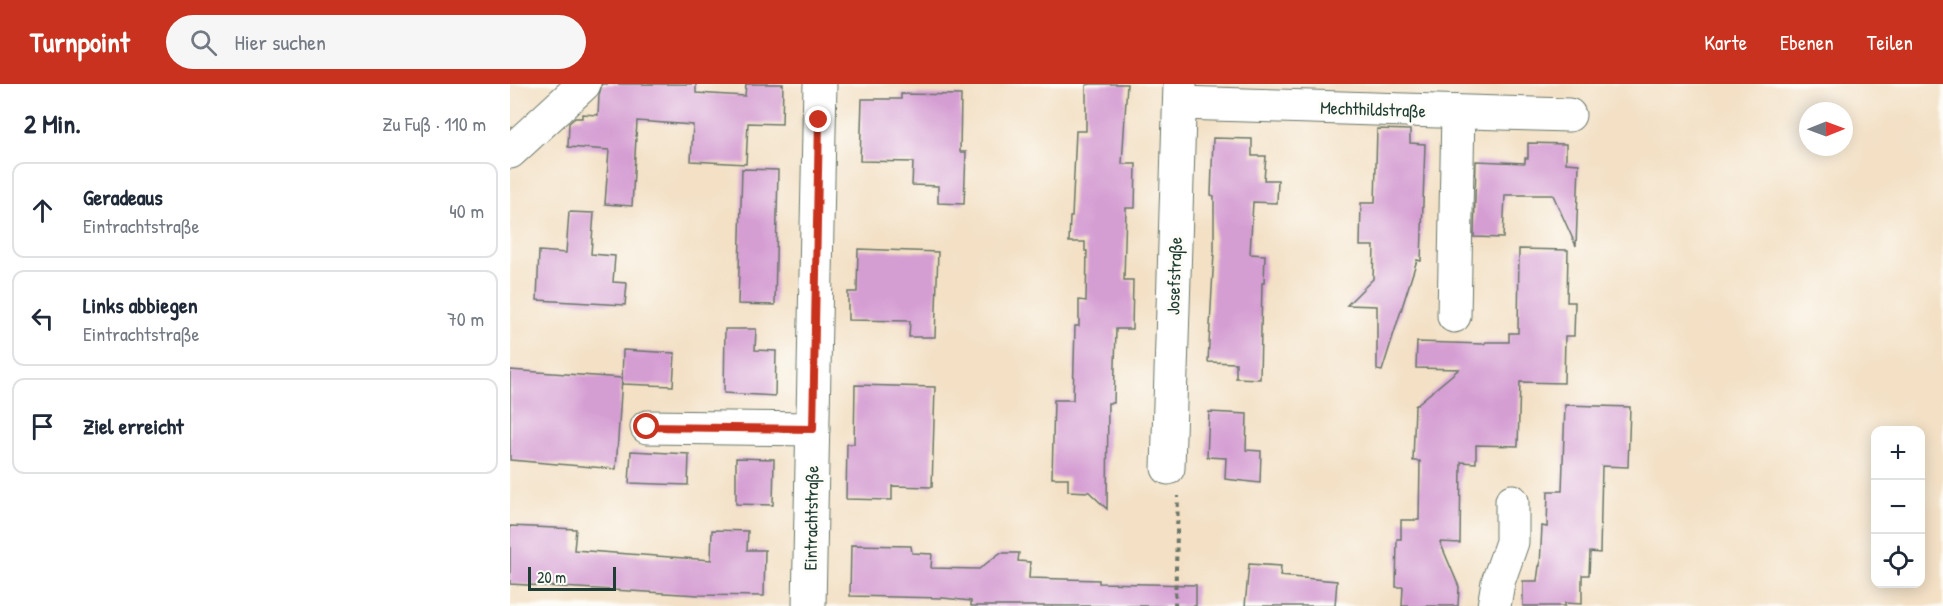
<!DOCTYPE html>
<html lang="de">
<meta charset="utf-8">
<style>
body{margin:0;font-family:"Patrick Hand",sans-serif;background:#f6f6f7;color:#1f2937}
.controls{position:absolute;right:18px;bottom:18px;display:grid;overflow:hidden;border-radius:12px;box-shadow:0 3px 15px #0003}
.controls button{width:54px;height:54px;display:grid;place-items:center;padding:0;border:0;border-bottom:2px solid #e0e1e3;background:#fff;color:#1f2937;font:30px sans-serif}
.compass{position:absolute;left:1289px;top:18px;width:54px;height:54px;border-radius:50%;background:#fff;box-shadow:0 3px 15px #0003;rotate:89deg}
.scale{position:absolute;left:18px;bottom:15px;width:88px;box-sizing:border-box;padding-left:6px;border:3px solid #1f3d34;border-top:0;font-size:16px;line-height:21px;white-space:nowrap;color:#1f3d34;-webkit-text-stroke:4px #fdfcf7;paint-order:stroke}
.stop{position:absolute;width:18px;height:18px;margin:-14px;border:4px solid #c8321e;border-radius:50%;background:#fff}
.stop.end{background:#c8321e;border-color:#fff;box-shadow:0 2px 6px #0008}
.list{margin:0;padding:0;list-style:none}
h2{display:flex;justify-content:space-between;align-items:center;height:78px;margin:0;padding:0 24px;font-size:26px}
h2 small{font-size:20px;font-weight:400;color:#747a83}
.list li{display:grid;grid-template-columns:39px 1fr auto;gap:18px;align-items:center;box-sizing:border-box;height:96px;margin:0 12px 12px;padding:0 12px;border:2px solid #e0e1e3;border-radius:12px}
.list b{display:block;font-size:22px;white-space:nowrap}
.list p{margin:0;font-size:20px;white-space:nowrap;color:#747a83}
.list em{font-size:20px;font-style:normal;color:#747a83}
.icon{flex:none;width:33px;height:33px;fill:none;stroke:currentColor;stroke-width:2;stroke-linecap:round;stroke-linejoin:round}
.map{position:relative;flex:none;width:1433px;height:522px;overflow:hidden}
header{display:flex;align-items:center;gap:36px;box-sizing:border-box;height:84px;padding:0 30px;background:#c8321e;color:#fff}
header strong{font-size:28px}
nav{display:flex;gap:33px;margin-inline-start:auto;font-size:21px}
.search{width:420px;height:54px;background:#f6f6f7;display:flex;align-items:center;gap:15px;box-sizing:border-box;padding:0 21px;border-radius:33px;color:#747a83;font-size:22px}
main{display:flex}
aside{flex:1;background:#fff}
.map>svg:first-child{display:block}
.building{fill:#d59ed3}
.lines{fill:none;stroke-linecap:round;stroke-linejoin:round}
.minor-casing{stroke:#697667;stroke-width:35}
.path{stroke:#697667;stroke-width:4;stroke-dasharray:4.5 4.5;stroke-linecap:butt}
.minor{stroke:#fff;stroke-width:33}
.route{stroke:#c8321e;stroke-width:8}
.labels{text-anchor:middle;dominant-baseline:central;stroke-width:6;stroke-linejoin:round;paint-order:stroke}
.street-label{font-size:18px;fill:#1f3d34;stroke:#fdfcf7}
</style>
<header>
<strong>Turnpoint</strong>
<div class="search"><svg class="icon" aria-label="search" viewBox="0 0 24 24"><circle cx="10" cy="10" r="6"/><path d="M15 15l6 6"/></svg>Hier suchen</div>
<nav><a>Karte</a><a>Ebenen</a><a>Teilen</a></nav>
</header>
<main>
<aside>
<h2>2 Min.<small>Zu Fuß · 110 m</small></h2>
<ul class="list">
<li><svg class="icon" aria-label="ahead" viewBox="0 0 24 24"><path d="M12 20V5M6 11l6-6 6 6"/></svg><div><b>Geradeaus</b><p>Eintrachtstraße</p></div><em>40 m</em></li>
<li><svg class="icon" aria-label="left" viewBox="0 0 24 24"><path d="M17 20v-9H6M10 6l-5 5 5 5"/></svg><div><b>Links abbiegen</b><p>Eintrachtstraße</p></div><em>70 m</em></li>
<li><svg class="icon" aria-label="arrive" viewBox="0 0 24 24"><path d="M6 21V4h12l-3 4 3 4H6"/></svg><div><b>Ziel erreicht</b></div></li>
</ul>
</aside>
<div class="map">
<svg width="1433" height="522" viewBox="0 0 1433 522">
<rect width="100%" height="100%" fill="#fdfcf7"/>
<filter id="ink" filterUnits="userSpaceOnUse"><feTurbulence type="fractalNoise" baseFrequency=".0167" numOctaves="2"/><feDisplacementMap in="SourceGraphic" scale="12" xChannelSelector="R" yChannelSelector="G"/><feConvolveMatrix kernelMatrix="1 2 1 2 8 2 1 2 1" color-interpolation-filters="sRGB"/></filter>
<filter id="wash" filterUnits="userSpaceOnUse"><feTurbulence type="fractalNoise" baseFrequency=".008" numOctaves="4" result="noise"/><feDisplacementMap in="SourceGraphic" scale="24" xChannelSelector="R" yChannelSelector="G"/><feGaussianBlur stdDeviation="1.35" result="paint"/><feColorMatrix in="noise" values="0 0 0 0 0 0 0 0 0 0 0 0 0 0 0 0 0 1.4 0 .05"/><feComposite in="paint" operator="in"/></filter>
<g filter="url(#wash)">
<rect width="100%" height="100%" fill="#f3e0c5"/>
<g id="blocks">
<g class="building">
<polygon points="92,0 186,0 186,9 235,12 236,0 273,0 272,40 238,39 236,80 181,77 183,41 127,37 122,122 95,120 99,66 58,63 59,39 65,34 72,34 72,30 88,31 89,11"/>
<polygon points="581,0 617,0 612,80 626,80 625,124 616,124 614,196 623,196 622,245 606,245 604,319 598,319 597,425 579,408 558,407 558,394 542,394 544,316 563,316 565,242 569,242 569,216 576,217 577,167 575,167 575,158 559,158 560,133 562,133 566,47 576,47 576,1"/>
<polygon points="391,10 451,11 450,68 456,68 454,120 428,119 428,102 402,101 403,78 350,77 352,15 391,15"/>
<polygon points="867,45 900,46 900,59 915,60 911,177 907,176 872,287 867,286 867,222 837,221 863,195 864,162 850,162 851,119 865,119"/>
<polygon points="703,54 742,55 742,72 756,72 754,96 768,96 767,119 743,118 740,170 755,171 754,199 752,199 750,295 726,294 726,279 698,278 704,169 704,112 701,111"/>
<polygon points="1018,59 1056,60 1056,79 1069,80 1066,162 1043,111 995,111 993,154 964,153 966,77 1015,79 1015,74 1018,74"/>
<polygon points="232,85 268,86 265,221 228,220"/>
<polygon points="59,128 84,129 81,170 105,172 103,198 117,199 115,221 27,216 29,167 56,169"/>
<polygon points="348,165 428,168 425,253 399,253 400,237 338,236 338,208 347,208"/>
<polygon points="1009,165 1058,166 1057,218 1065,218 1064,252 1055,252 1054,299 1010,298 1008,362 966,361 966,379 951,378 950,459 930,458 949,503 948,522 892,522 893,503 886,503 887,455 891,455 891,436 909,436 910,377 903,377 905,322 949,285 906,284 907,258 974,260 976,258 999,258 999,249 1008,249"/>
<polygon points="215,245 246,245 245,266 266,267 265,312 214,309"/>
<polygon points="113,266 165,269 163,302 112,300"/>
<polygon points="0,286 112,294 106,385 0,376"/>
<polygon points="345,301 425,303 422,403 382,402 382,416 336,415 337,360 344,360"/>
<polygon points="1055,321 1120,323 1118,383 1092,382 1090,469 1080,468 1079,491 1072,491 1072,520 1055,519 1055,522 1013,522 1013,497 1027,497 1029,482 1030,482 1032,442 1037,443 1038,407 1052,407"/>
<polygon points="699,328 737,330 736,366 751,367 750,399 715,395 716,374 697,373"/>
<polygon points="121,367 179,370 178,401 119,399"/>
<polygon points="226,374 264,375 263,421 226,420"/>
<polygon points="0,442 66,445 64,466 201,476 202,446 238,447 237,466 255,466 254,512 189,511 0,500"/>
<polygon points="341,461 401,462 402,469 422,470 421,484 469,485 490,469 509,469 508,477 520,478 519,494 589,496 589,499 686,501 686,522 461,522 461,517 433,514 340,512"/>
<polygon points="739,480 771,482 770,492 827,497 825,522 735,522"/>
</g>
</g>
</g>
<g filter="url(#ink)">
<use href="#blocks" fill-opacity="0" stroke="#697667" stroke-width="1.5"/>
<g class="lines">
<g class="minor-casing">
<g id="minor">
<polyline points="670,19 1059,31"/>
<polyline points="0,68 74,0"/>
<polyline points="944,232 948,28"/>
<polyline points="137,343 303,345"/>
<polyline points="658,384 670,0"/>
<polyline points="299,522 310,0"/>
<polyline points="984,522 988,498 1002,458 1002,417"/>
</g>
</g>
<polyline class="path" points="665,522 668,412"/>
<use href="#minor" class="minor"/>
</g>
</g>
<g class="lines" filter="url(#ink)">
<polyline class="route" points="137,343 303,345 309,36"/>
</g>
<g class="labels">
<g class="street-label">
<text transform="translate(863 25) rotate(2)">Mechthildstraße</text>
<text transform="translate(664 192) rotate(-88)">Josefstraße</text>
<text transform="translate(301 434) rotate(-89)">Eintrachtstraße</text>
</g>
</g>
</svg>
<div class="controls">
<button>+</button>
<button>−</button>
<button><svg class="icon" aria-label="locate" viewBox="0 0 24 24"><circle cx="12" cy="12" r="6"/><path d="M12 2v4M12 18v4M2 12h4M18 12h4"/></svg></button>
</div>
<svg class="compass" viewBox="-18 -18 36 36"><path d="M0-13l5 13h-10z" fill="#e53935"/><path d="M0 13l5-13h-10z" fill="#747a83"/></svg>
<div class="scale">20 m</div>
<div class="stop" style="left:137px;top:343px"></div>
<div class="stop end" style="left:309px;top:36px"></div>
</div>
</main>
